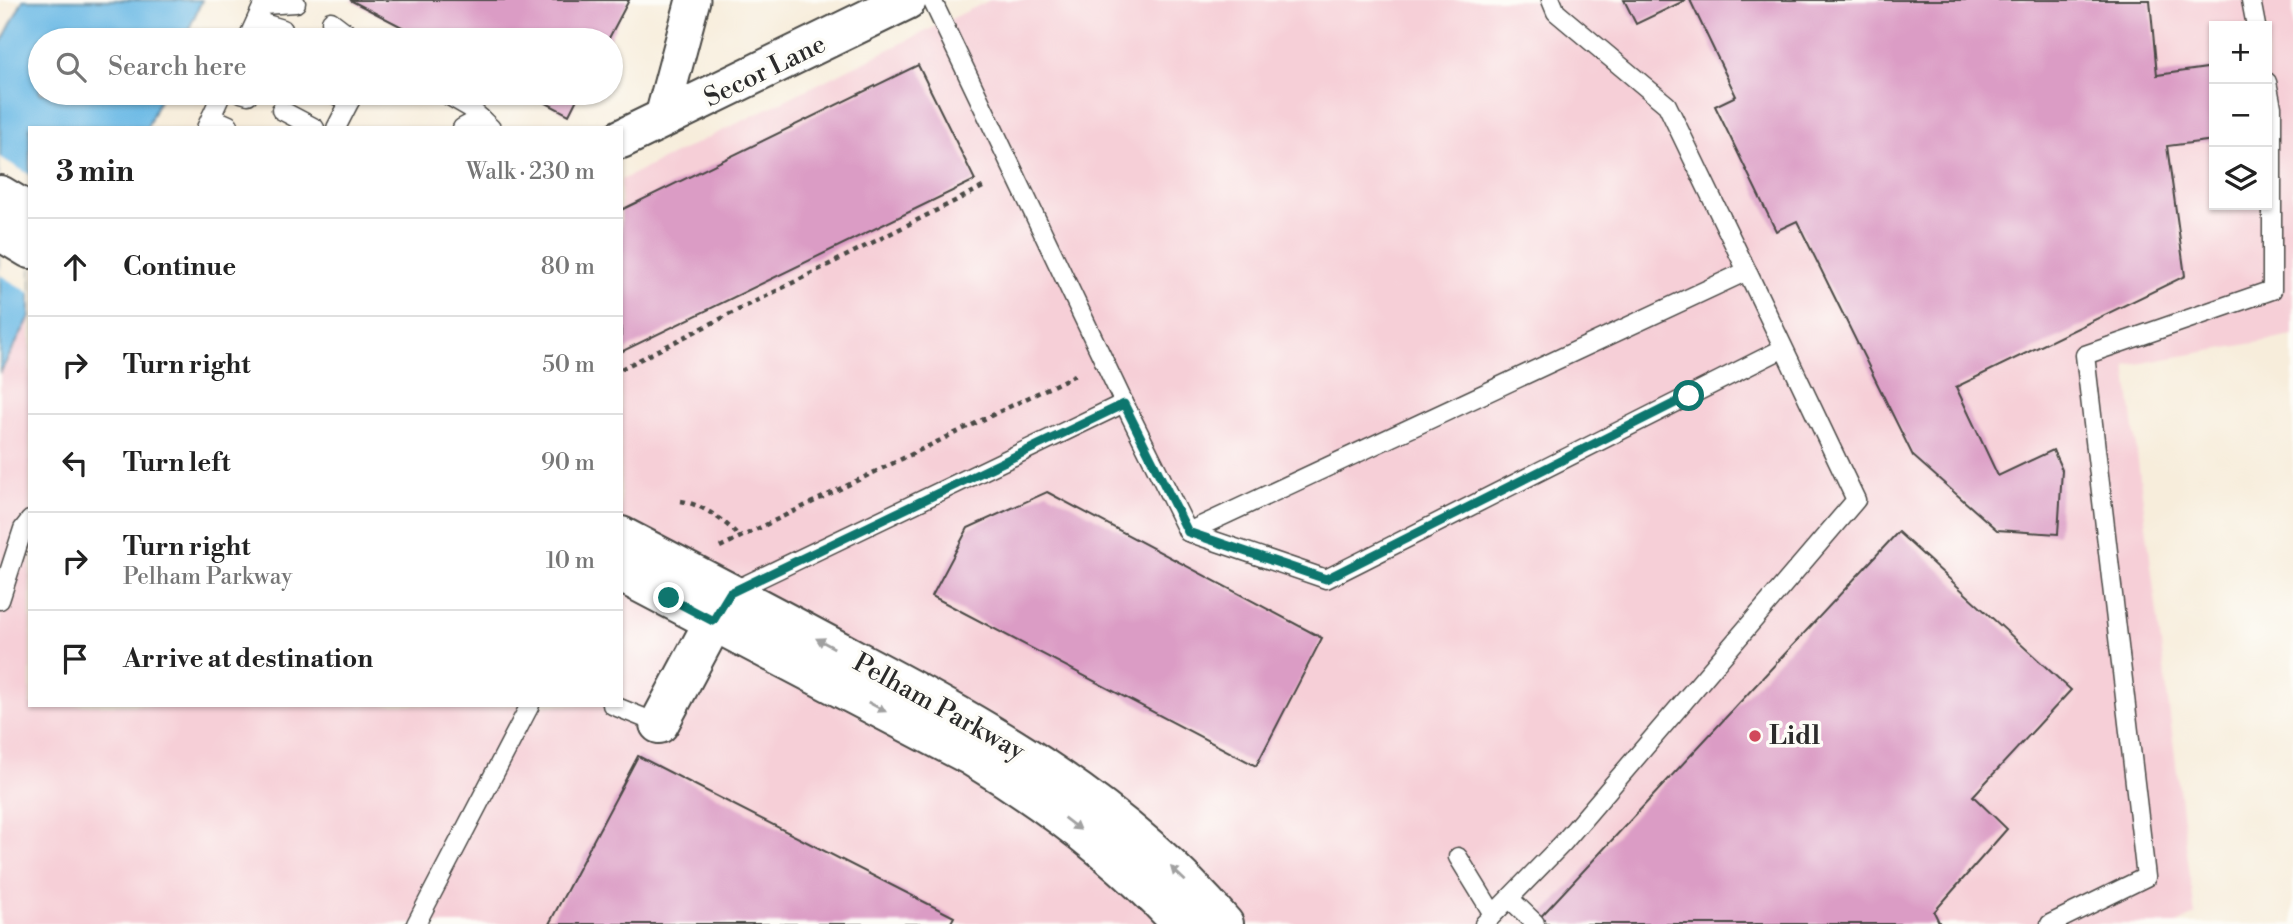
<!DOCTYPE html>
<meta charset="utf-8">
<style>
body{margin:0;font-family:"Libre Bodoni",serif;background:#f2f2f2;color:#222}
.controls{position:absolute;right:21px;top:21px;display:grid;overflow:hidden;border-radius:0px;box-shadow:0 2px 5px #0004}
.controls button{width:63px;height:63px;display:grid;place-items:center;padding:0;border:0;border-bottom:2px solid #e0e0e0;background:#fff;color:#222;font:35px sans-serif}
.stop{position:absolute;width:21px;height:21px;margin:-16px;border:5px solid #0f766e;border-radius:50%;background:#fff}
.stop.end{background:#0f766e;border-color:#fff;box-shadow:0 2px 7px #0008}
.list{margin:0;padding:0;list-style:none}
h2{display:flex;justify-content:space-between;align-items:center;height:91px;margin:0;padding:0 28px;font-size:30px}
h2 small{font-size:23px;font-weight:400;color:#767676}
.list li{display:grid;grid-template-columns:46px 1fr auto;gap:21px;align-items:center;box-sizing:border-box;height:98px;padding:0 28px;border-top:2px solid #e0e0e0}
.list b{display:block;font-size:26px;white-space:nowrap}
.list p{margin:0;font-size:23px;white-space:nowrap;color:#767676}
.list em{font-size:23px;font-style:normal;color:#767676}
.icon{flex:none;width:38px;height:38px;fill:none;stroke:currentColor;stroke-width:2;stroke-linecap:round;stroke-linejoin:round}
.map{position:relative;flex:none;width:2293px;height:924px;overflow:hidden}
.search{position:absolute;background:#fff;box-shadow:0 2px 5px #0004;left:28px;top:28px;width:595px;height:77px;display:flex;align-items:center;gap:18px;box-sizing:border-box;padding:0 24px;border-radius:38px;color:#767676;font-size:26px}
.panel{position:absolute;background:#fff;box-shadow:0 2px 5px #0004;left:28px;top:126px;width:595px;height:581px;border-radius:0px}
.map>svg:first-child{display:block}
.built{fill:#f6cfd7;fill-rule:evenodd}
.water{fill:#6bb9e5;stroke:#4b7288;stroke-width:2}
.pier{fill:#f7eddb}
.building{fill:#db9cc5}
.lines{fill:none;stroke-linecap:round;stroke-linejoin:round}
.service-casing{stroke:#4a4845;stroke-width:21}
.minor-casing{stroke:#4a4845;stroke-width:37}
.tertiary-casing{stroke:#4a4845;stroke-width:42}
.secondary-casing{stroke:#4a4845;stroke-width:42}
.path{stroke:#4a4845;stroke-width:4.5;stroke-dasharray:5 5;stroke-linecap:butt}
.service{stroke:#fff;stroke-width:18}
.minor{stroke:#fff;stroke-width:33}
.tertiary{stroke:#fff;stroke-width:38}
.secondary{stroke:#fff;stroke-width:38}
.oneway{fill:#a0a0a0}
.route{stroke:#0f766e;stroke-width:9}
.poi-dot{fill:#d1495b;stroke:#fdfcf7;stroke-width:2.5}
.labels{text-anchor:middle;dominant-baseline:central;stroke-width:7;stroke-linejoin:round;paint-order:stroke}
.street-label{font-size:26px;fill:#2b2b2b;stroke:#fdfcf7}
.poi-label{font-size:26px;font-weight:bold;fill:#2b2b2b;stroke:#fdfcf7;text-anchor:start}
</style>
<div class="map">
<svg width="2293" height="924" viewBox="0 0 2293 924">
<rect width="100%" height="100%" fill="#fdfcf7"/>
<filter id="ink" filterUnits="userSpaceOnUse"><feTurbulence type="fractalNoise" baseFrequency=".0143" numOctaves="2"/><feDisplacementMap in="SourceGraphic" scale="14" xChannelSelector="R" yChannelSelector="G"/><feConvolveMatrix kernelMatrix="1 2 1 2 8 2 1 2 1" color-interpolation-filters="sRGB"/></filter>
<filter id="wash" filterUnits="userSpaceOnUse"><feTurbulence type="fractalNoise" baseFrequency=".00686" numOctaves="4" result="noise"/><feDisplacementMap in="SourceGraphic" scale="28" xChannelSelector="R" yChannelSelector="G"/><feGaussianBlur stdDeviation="1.57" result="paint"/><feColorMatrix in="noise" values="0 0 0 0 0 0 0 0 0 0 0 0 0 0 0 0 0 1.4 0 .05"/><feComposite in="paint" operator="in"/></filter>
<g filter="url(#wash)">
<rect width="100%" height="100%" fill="#f7eddb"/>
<path class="built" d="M990,0H2293V336L2126,366L2195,915L2177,924H0V373L30,317V705H621V180ZM2214,26H2267V205H2214Z"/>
<polygon class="water" points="23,0 202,0 184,40 40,40 40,93 162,93 147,128 30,128 30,317 0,373 0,45"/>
<polygon class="pier" points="0,157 30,175 30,293 0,275"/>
<g id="blocks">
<g class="building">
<polygon points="350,0 629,0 608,40 427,40"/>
<polygon points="1624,0 1686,0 1636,24"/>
<polygon points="1690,0 2150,0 2157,75 2214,67 2214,140 2167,146 2185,276 1956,387 1998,476 2053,450 2062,470 2058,534 1997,530 1913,456 1797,221 1776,231 1715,106 1736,96"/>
<polygon points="918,65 975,180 621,352 621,210"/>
<polygon points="527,93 580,93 569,115"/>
<polygon points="1047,492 1322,638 1256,766 932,596 968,528"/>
<polygon points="1898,532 2071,690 1973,796 2007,829 1934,912 1940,924 1534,924"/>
<polygon points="638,756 954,917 950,924 549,924"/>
</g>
</g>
</g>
<g filter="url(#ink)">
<use href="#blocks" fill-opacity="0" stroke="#4a4845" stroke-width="2"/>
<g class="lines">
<g class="service-casing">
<g id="service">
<polyline points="2251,0 2256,26"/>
<polyline points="256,21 283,29"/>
<polyline points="331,21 356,40"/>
<polyline points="247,40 263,5 296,3"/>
<polyline points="241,93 248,95"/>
<polyline points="331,93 350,101"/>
<polyline points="444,93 470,108 491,128"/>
<polyline points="281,110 315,128"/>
<polyline points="211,117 229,125"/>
<polyline points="206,128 222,93"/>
<polyline points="336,128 354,93"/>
<polyline points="462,128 481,118"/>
<polyline points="1124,403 1188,532 1747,271 1667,105 1556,12 1551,0"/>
<polyline points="1188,532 1326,579 1782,349"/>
<polyline points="731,592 1124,403 932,0"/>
<polyline points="0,600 23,529 30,520"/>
<polyline points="612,705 659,724"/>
<polyline points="1458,857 1493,914"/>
<polyline points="1510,899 1535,923"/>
<polyline points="416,924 530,705"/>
<polyline points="1484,924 1563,843 1856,500 1747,271"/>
<polyline points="2050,924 2146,877 2085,355 2272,290 2272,107 2267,82"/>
</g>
</g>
<g class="minor-casing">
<polyline id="minor" points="661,120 693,0"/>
</g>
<g class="tertiary-casing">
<g id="tertiary">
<polyline points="621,139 907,0"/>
<polyline points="659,724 729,593"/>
</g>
</g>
<g class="secondary-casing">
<g id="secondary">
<polyline points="0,195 30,213"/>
<polyline points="0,231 30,249"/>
<path d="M621,536C700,577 778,618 856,660C991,731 1124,806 1224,924"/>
<path d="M621,573L971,756C1049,803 1120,857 1182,924"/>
</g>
</g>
<g class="path">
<polyline points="621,369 983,187"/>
<path d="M681,501C702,504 726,522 740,537"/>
<polyline points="720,547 1075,375"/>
</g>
<use href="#service" class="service"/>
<use href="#minor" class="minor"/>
<use href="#tertiary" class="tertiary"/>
<use href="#secondary" class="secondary"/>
</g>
<defs><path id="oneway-solid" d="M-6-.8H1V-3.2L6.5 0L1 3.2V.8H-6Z" transform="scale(1.75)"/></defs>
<g class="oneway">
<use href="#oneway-solid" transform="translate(825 643) rotate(-152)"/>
<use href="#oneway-solid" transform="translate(877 707) rotate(28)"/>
<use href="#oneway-solid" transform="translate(1072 824) rotate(37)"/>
<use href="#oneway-solid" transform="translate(1178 874) rotate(-136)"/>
</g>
</g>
<g class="lines" filter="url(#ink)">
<polyline class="route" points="669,598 713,621 730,593 1124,404 1188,532 1326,579 1689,396"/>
</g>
<circle class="poi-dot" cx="1755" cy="736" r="7"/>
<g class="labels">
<g class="street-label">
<text transform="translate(765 71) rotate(-26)">Secor Lane</text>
<text transform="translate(939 707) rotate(29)">Pelham Parkway</text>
</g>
<g class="poi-label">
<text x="1769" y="736">Lidl</text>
</g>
</g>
</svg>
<div class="controls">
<button>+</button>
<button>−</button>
<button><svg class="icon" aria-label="layers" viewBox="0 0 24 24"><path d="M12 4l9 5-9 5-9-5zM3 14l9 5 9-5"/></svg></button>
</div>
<div class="stop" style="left:1689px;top:396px"></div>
<div class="stop end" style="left:669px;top:598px"></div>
<div class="search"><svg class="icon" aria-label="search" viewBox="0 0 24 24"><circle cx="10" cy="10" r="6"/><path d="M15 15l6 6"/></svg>Search here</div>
<section class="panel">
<h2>3 min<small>Walk · 230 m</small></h2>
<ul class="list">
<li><svg class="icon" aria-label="ahead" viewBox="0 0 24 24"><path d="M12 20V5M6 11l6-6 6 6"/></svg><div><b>Continue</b></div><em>80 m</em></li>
<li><svg class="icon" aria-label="right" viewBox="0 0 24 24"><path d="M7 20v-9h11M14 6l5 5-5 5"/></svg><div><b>Turn right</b></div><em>50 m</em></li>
<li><svg class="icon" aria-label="left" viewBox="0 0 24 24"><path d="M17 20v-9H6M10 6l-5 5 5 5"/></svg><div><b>Turn left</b></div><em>90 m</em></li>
<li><svg class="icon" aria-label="right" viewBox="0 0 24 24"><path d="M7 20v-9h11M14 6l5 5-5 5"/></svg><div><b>Turn right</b><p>Pelham Parkway</p></div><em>10 m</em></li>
<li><svg class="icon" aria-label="arrive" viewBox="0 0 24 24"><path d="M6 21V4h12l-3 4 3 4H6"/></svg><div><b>Arrive at destination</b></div></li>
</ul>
</section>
</div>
